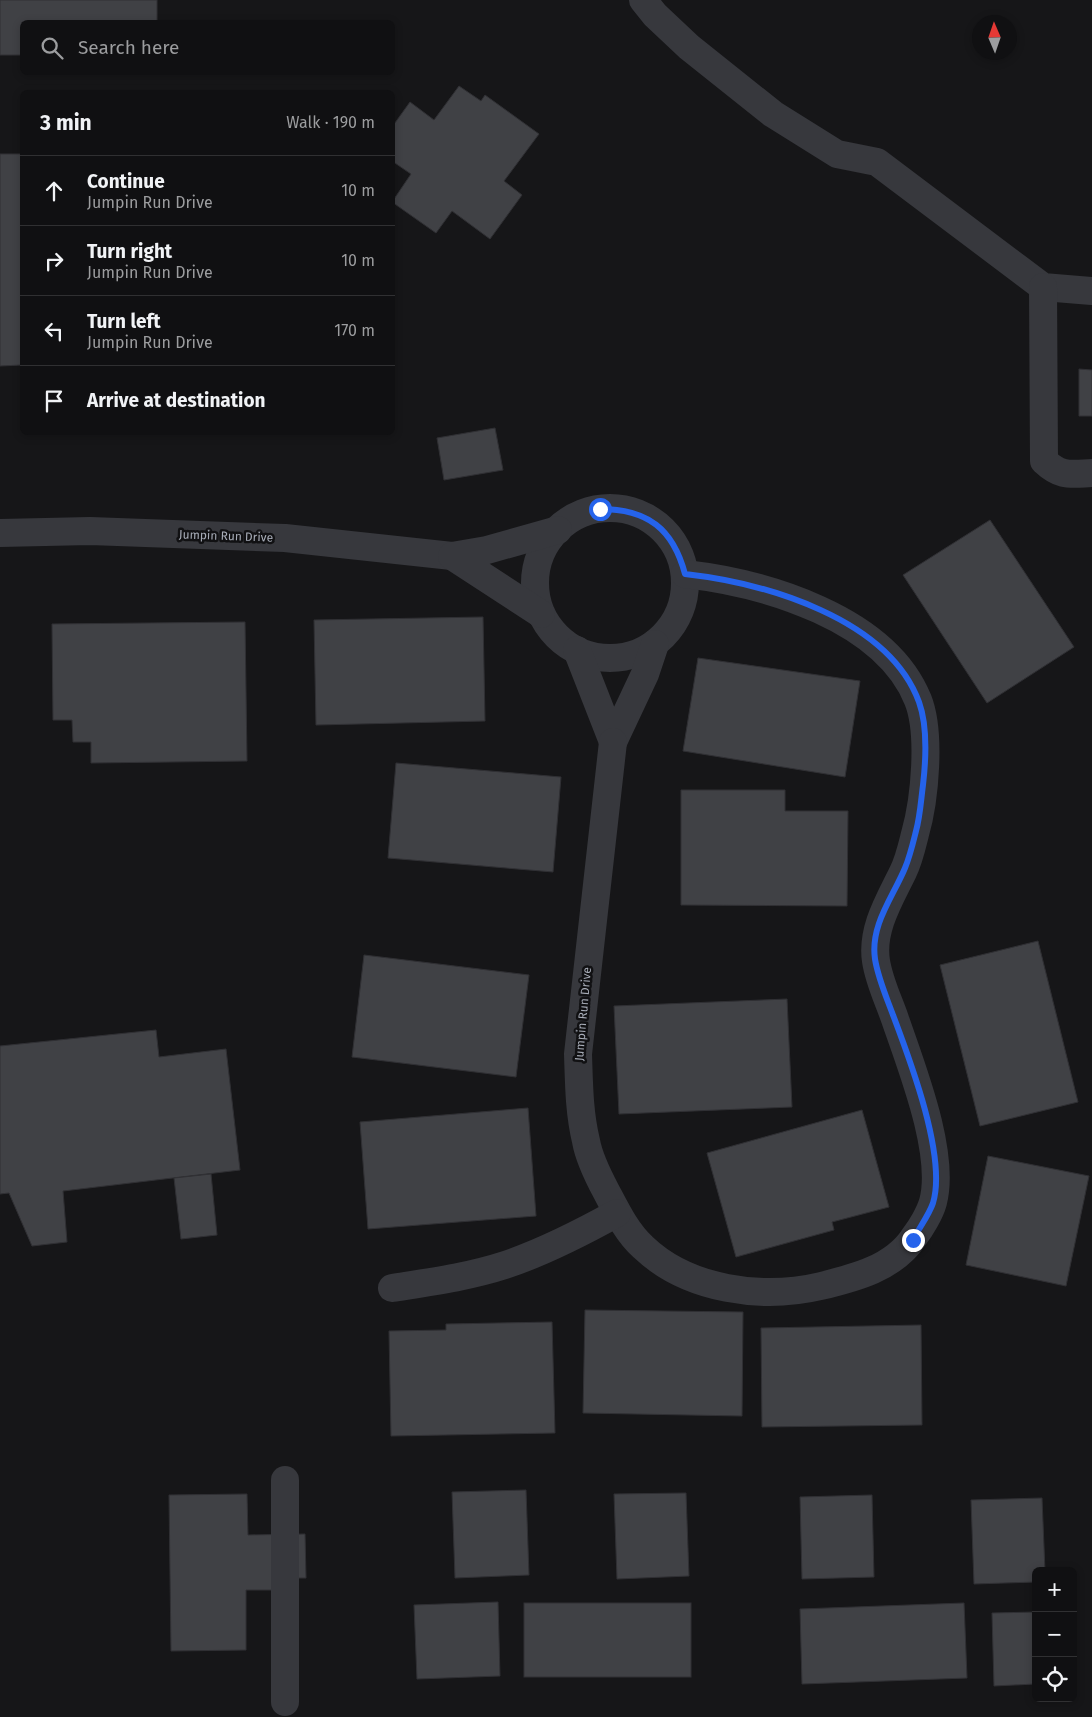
<!DOCTYPE html>
<meta charset="utf-8">
<style>
body{margin:0;font-family:"Fira Sans",sans-serif;background:#19191b;color:#f1f3f6}
.controls{position:absolute;right:15px;bottom:15px;display:grid;overflow:hidden;border-radius:8px;box-shadow:0 2px 8px #0003}
.controls button{width:45px;height:45px;display:grid;place-items:center;padding:0;border:0;border-bottom:1px solid #303032;background:#101012;color:#f1f3f6;font:25px sans-serif}
.compass{position:absolute;left:972px;top:15px;width:45px;height:45px;border-radius:50%;background:#101012;box-shadow:0 2px 8px #0003;rotate:358deg}
.stop{position:absolute;width:15px;height:15px;margin:-11px;border:4px solid #2563eb;border-radius:50%;background:#fff}
.stop.end{background:#2563eb;border-color:#fff;box-shadow:0 1px 5px #0008}
.list{margin:0;padding:0;list-style:none}
h2{display:flex;justify-content:space-between;align-items:center;height:65px;margin:0;padding:0 20px;font-size:21px}
h2 small{font-size:16px;font-weight:400;color:#9c9d9f}
.list li{display:grid;grid-template-columns:32px 1fr auto;gap:15px;align-items:center;box-sizing:border-box;height:70px;padding:0 20px;border-top:1px solid #303032}
.list b{display:block;font-size:19px;white-space:nowrap}
.list p{margin:0;font-size:16px;white-space:nowrap;color:#9c9d9f}
.list em{font-size:16px;font-style:normal;color:#9c9d9f}
.icon{flex:none;width:28px;height:28px;fill:none;stroke:currentColor;stroke-width:2;stroke-linecap:round;stroke-linejoin:round}
.map{position:relative;flex:none;width:1092px;height:1717px;overflow:hidden}
.search{position:absolute;background:#101012;box-shadow:0 2px 8px #0003;left:20px;top:20px;width:375px;height:55px;display:flex;align-items:center;gap:12px;box-sizing:border-box;padding:0 18px;border-radius:8px;color:#9c9d9f;font-size:19px}
.panel{position:absolute;background:#101012;box-shadow:0 2px 8px #0003;left:20px;top:90px;width:375px;height:345px;border-radius:8px}
.map>svg:first-child{display:block}
.building{fill:#404145;stroke:#303034}
.lines{fill:none;stroke-linecap:round;stroke-linejoin:round}
.minor{stroke:#37383d;stroke-width:28}
.route{stroke:#2563eb;stroke-width:6}
.labels{text-anchor:middle;dominant-baseline:central;stroke-width:5;stroke-linejoin:round;paint-order:stroke}
.street-label{font-size:12px;fill:#a8adb8;stroke:#111113}
</style>
<div class="map">
<svg width="1092" height="1717" viewBox="0 0 1092 1717">
<rect width="100%" height="100%" fill="#161618"/>
<g class="building">
<polygon points="0,0 157,0 157,22 22,22 22,55 0,55"/>
<polygon points="459,86 481,101 485,95 539,134 504,181 522,195 490,239 452,211 436,233 392,202 411,174 392,161 392,127 410,102 434,120"/>
<polygon points="0,154 22,154 22,365 0,366"/>
<polygon points="1079,369 1092,370 1092,416 1079,416"/>
<polygon points="495,428 503,470 444,480 437,438"/>
<polygon points="990,520 1074,647 987,703 903,575"/>
<polygon points="483,617 485,721 316,725 314,620"/>
<polygon points="245,622 247,761 91,763 91,742 73,742 72,720 53,720 52,624"/>
<polygon points="698,658 860,681 845,777 683,751"/>
<polygon points="396,763 561,777 553,872 388,858"/>
<polygon points="681,790 785,790 785,811 848,811 847,906 681,905"/>
<polygon points="1038,941 1078,1102 980,1126 940,965"/>
<polygon points="364,955 529,975 516,1077 352,1057"/>
<polygon points="787,999 792,1107 619,1114 614,1006"/>
<polygon points="156,1030 159,1057 226,1049 240,1170 63,1191 67,1242 32,1246 9,1193 0,1194 0,1046"/>
<polygon points="528,1108 536,1216 368,1229 360,1122"/>
<polygon points="862,1110 889,1207 832,1222 834,1230 736,1257 707,1153"/>
<polygon points="988,1156 1089,1176 1066,1286 966,1265"/>
<polygon points="211,1174 217,1235 181,1239 174,1178"/>
<polygon points="585,1310 743,1312 742,1416 583,1413"/>
<polygon points="552,1322 555,1433 391,1436 389,1331 446,1330 446,1324"/>
<polygon points="921,1325 922,1425 762,1427 761,1328"/>
<polygon points="526,1490 529,1575 455,1578 452,1492"/>
<polygon points="686,1493 689,1576 617,1579 614,1494"/>
<polygon points="247,1494 248,1535 305,1534 306,1578 282,1578 282,1590 246,1590 246,1650 171,1651 169,1495"/>
<polygon points="872,1495 874,1577 802,1579 800,1497"/>
<polygon points="1042,1498 1045,1571 1036,1571 1036,1582 974,1584 971,1500"/>
<polygon points="498,1602 500,1676 417,1679 414,1605"/>
<rect x="524" y="1603" width="167" height="74"/>
<polygon points="964,1603 967,1678 802,1684 800,1609"/>
<polygon points="1036,1612 1036,1684 994,1686 992,1613"/>
<polygon points="1073,1633 1075,1683 1073,1683"/>
</g>
<g class="lines">
<g class="minor">
<polyline points="643,0 655,15 689,47 773,114 837,154 877,162 1043,287 1092,291"/>
<path d="M1043,287L1044,461C1061,477 1070,474 1092,473"/>
<circle cx="610" cy="583" r="75"/>
<polyline points="0,533 90,531 285,538 452,556"/>
<polyline points="541,614 452,556 487,550 558,530"/>
<polyline points="577,650 613,742 645,674 655,644"/>
<path d="M613,742L578,1054C579,1083 579,1112 586,1141C589,1158 598,1176 606,1191C616,1210 627,1233 643,1247C688,1290 762,1300 821,1286C854,1278 894,1268 914,1237C921,1228 930,1213 933,1202C946,1153 911,1066 895,1019C888,999 879,981 876,961C871,929 890,899 903,872C909,860 912,846 915,834C925,799 931,733 918,700C885,618 765,583 685,574"/>
<path d="M392,1288C430,1282 468,1277 505,1265C544,1252 581,1233 617,1213"/>
<polyline points="285,1480 285,1702"/>
</g>
</g>
<g class="lines">
<path class="route" d="M600,509C648,509 673,529 685,574C765,583 888,618 919,702C928,727 926,759 923,785C921,800 920,817 916,831C913,843 910,856 905,868C893,897 870,925 875,959C878,978 886,996 893,1015C910,1060 947,1157 933,1203C929,1215 919,1228 913,1240"/>
</g>
<g class="labels">
<g class="street-label">
<text transform="translate(226 536) rotate(2)">Jumpin Run Drive</text>
<text transform="translate(583 1014) rotate(-85)">Jumpin Run Drive</text>
</g>
</g>
</svg>
<div class="controls">
<button>+</button>
<button>−</button>
<button><svg class="icon" aria-label="locate" viewBox="0 0 24 24"><circle cx="12" cy="12" r="6"/><path d="M12 2v4M12 18v4M2 12h4M18 12h4"/></svg></button>
</div>
<svg class="compass" viewBox="-18 -18 36 36"><path d="M0-13l5 13h-10z" fill="#e53935"/><path d="M0 13l5-13h-10z" fill="#9c9d9f"/></svg>
<div class="stop" style="left:600px;top:509px"></div>
<div class="stop end" style="left:913px;top:1240px"></div>
<div class="search"><svg class="icon" aria-label="search" viewBox="0 0 24 24"><circle cx="10" cy="10" r="6"/><path d="M15 15l6 6"/></svg>Search here</div>
<section class="panel">
<h2>3 min<small>Walk · 190 m</small></h2>
<ul class="list">
<li><svg class="icon" aria-label="ahead" viewBox="0 0 24 24"><path d="M12 20V5M6 11l6-6 6 6"/></svg><div><b>Continue</b><p>Jumpin Run Drive</p></div><em>10 m</em></li>
<li><svg class="icon" aria-label="right" viewBox="0 0 24 24"><path d="M7 20v-9h11M14 6l5 5-5 5"/></svg><div><b>Turn right</b><p>Jumpin Run Drive</p></div><em>10 m</em></li>
<li><svg class="icon" aria-label="left" viewBox="0 0 24 24"><path d="M17 20v-9H6M10 6l-5 5 5 5"/></svg><div><b>Turn left</b><p>Jumpin Run Drive</p></div><em>170 m</em></li>
<li><svg class="icon" aria-label="arrive" viewBox="0 0 24 24"><path d="M6 21V4h12l-3 4 3 4H6"/></svg><div><b>Arrive at destination</b></div></li>
</ul>
</section>
</div>
